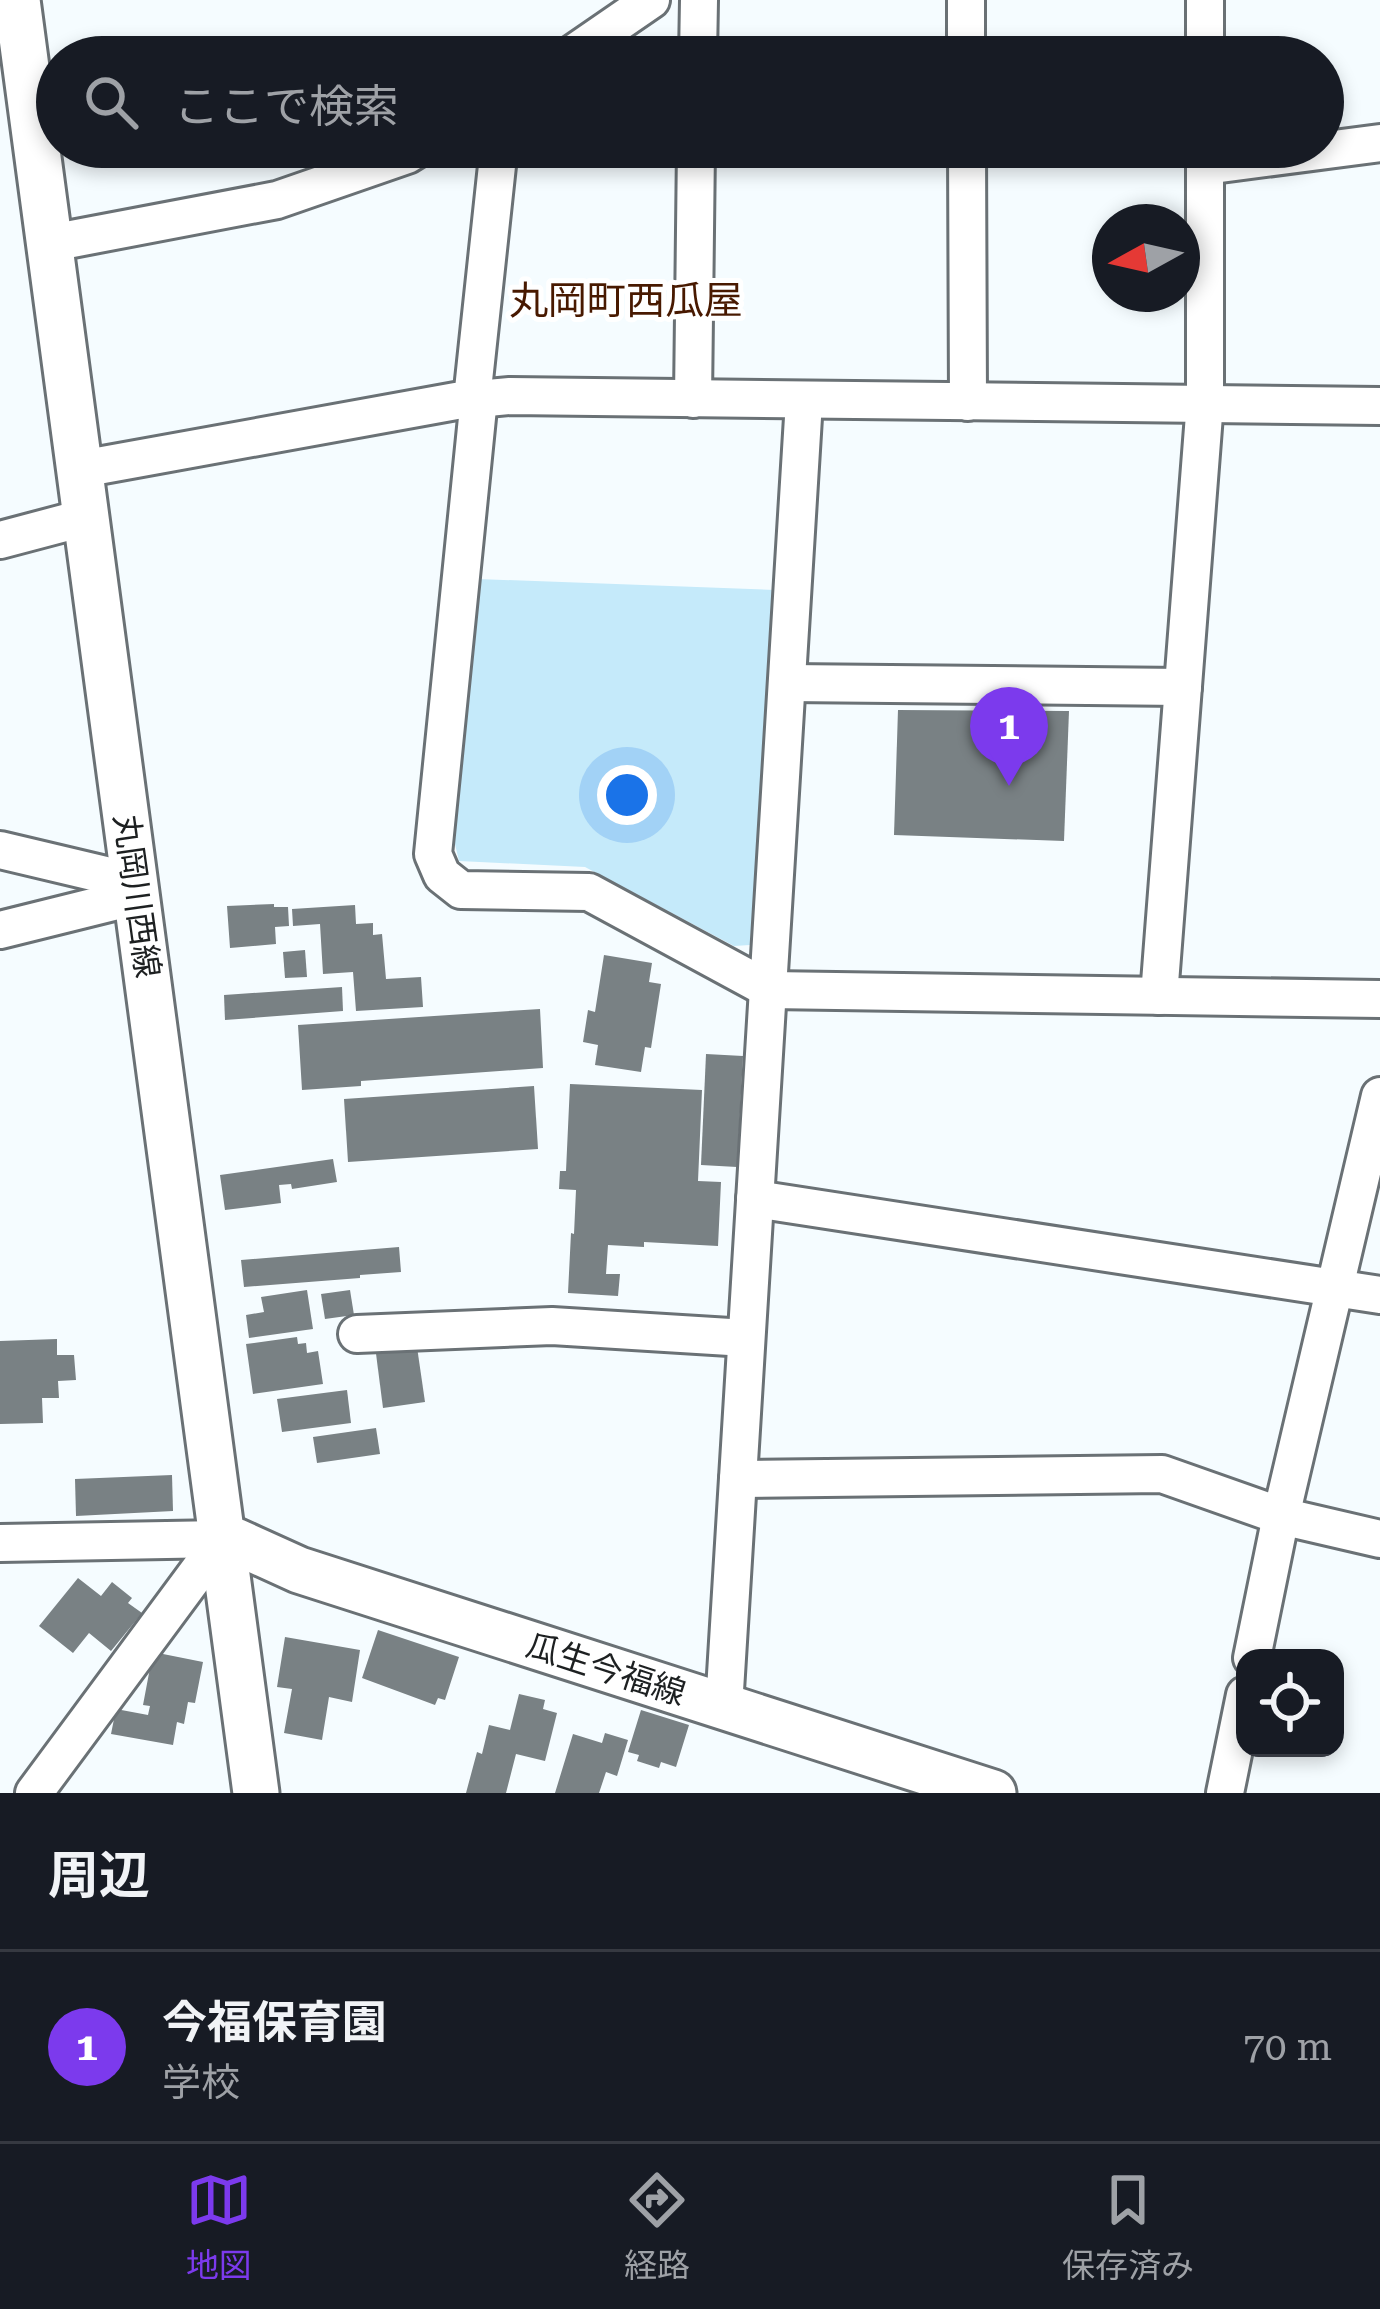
<!DOCTYPE html>
<html lang="ja">
<meta charset="utf-8">
<style>
body{margin:0;font-family:"Roboto Serif","Noto Sans JP",serif;background:#20242c;color:#f1f3f6}
.controls{position:absolute;right:36px;bottom:36px;display:grid;overflow:hidden;border-radius:24px;box-shadow:0 6px 18px #0003}
.controls button{width:108px;height:108px;display:grid;place-items:center;padding:0;border:0;border-bottom:3px solid #363941;background:#171b24;color:#f1f3f6;font:60px sans-serif}
.compass{position:absolute;left:1092px;top:204px;width:108px;height:108px;border-radius:50%;background:#171b24;box-shadow:0 6px 18px #0003;rotate:262deg}
.you{position:absolute;left:627px;top:795px;width:42px;height:42px;margin:-30px;border:9px solid #fff;border-radius:50%;background:#1a73e8;box-shadow:0 0 0 18px #1a73e833}
.badge{display:grid;place-items:center;width:78px;height:78px;border-radius:50%;background:#7c3aed;color:#fff;font-size:39px;font-weight:700}
.pin{position:absolute;translate:-50% -99px;filter:drop-shadow(0 3px 6px #0008)}
.pin::after{content:'';position:absolute;top:63px;width:42px;height:36px;background:inherit;clip-path:polygon(0 0,100% 0,50% 100%)}
.list{margin:0;padding:0;list-style:none}
h2{display:flex;justify-content:space-between;align-items:center;height:156px;margin:0;padding:0 48px;font-size:51px}
h2 small{font-size:39px;font-weight:400;color:#9ea1a6}
.list li{display:grid;grid-template-columns:78px 1fr auto;gap:36px;align-items:center;box-sizing:border-box;height:192px;padding:0 48px;border-top:3px solid #363941}
.list b{display:block;font-size:45px;white-space:nowrap}
.list p{margin:0;font-size:39px;white-space:nowrap;color:#9ea1a6}
.list em{font-size:39px;font-style:normal;color:#9ea1a6}
.icon{flex:none;width:66px;height:66px;fill:none;stroke:currentColor;stroke-width:2;stroke-linecap:round;stroke-linejoin:round}
.map{position:relative;flex:none;width:1380px;height:1793px;overflow:hidden}
.search{position:absolute;background:#171b24;box-shadow:0 6px 18px #0003;left:36px;right:36px;top:36px;height:132px;display:flex;align-items:center;gap:30px;box-sizing:border-box;padding:0 42px;border-radius:66px;color:#9ea1a6;font-size:45px}
.sheet{height:348px;background:#171b24}
nav{display:flex;justify-content:space-around;align-items:center;box-sizing:border-box;height:168px;border-top:3px solid #363941;background:#171b24;font-size:33px;color:#9ea1a6}
nav a{display:grid;justify-items:center;gap:6px}
nav .on{color:#7c3aed}
.map>svg:first-child{display:block}
.green{fill:#c5eafa}
.building{fill:#798184}
.lines{fill:none;stroke-linecap:round;stroke-linejoin:round}
.minor-casing{stroke:#6a7175;stroke-width:42}
.major-casing{stroke:#6a7175;stroke-width:51}
.minor{stroke:#fff;stroke-width:36}
.major{stroke:#fff;stroke-width:45}
.labels{text-anchor:middle;dominant-baseline:central;stroke-width:10;stroke-linejoin:round;paint-order:stroke}
.street-label{font-size:33px;fill:#1d2021;stroke:#fff}
.quarter-label{font-size:39px;fill:#481900;stroke:#fff}
</style>
<div class="map">
<svg width="1380" height="1793" viewBox="0 0 1380 1793">
<rect width="100%" height="100%" fill="#f5fcff"/>
<polygon class="green" points="478,579 775,590 750,945 734,946 585,867 459,861 454,840"/>
<g class="building">
<polygon points="898,710 1069,711 1064,841 894,835"/>
<polygon points="274,904 274,907 288,907 289,926 275,927 276,944 230,948 227,906"/>
<polygon points="355,905 356,924 373,923 373,935 382,934 386,979 421,977 423,1007 356,1011 353,972 323,974 320,924 293,926 292,909"/>
<polygon points="305,950 307,977 285,978 283,952"/>
<polygon points="604,955 652,963 649,982 661,984 651,1048 645,1047 641,1072 595,1065 598,1045 583,1042 588,1010 595,1012"/>
<polygon points="342,987 343,1011 225,1020 224,995"/>
<polygon points="540,1009 543,1068 361,1081 361,1086 302,1090 298,1025"/>
<polygon points="706,1054 743,1056 737,1167 701,1165"/>
<polygon points="570,1084 702,1090 698,1181 721,1182 718,1246 644,1242 644,1247 608,1245 606,1274 620,1274 618,1296 568,1293 571,1233 574,1234 576,1190 559,1189 560,1171 566,1171"/>
<polygon points="534,1086 538,1149 348,1162 344,1099"/>
<polygon points="333,1159 337,1182 292,1189 291,1184 279,1185 281,1203 225,1210 220,1175"/>
<polygon points="399,1247 401,1272 360,1275 360,1278 244,1287 241,1260"/>
<polygon points="307,1290 313,1329 249,1338 246,1315 264,1312 261,1297"/>
<polygon points="350,1290 354,1315 325,1319 321,1294"/>
<polygon points="297,1337 298,1344 306,1343 307,1353 318,1351 323,1384 253,1394 246,1344"/>
<polygon points="57,1339 57,1355 74,1355 76,1380 58,1381 59,1398 42,1398 43,1423 0,1424 0,1341"/>
<polygon points="416,1340 425,1402 383,1408 375,1346"/>
<polygon points="347,1390 351,1423 282,1432 277,1399"/>
<polygon points="376,1428 380,1454 317,1463 313,1437"/>
<polygon points="172,1475 173,1511 76,1516 75,1479"/>
<polygon points="78,1578 101,1596 112,1582 132,1598 128,1603 142,1613 111,1651 89,1633 73,1653 39,1626"/>
<polygon points="378,1630 459,1657 445,1700 438,1698 435,1705 362,1678"/>
<polygon points="285,1637 360,1650 352,1702 329,1697 322,1740 284,1733 292,1689 277,1687"/>
<polygon points="153,1652 203,1662 195,1703 188,1702 184,1724 177,1722 173,1745 111,1734 116,1709 148,1715 150,1706 143,1705"/>
<polygon points="519,1694 545,1700 543,1709 557,1713 545,1761 516,1754 506,1793 466,1793 477,1752 482,1754 489,1725 510,1730"/>
<polygon points="641,1710 689,1725 676,1767 661,1762 659,1768 637,1761 639,1755 628,1752"/>
<polygon points="605,1733 628,1740 617,1776 606,1772 599,1793 555,1793 573,1734 602,1743"/>
</g>
<g class="lines">
<g class="minor-casing">
<g id="minor">
<polyline points="966,0 966,57"/>
<polyline points="568,57 651,0"/>
<polyline points="698,57 699,0"/>
<polyline points="1205,57 1205,0"/>
<polyline points="967,147 968,402"/>
<polyline points="1205,166 1380,143"/>
<polyline points="51,243 277,200 407,155 420,147"/>
<polyline points="479,398 433,854 442,875 461,890 589,892 770,990 1380,999"/>
<polyline points="472,399 499,147"/>
<polyline points="693,399 696,147"/>
<polyline points="81,469 456,401 510,396 1380,406"/>
<polyline points="0,540 87,517"/>
<polyline points="788,683 1183,687"/>
<polyline points="0,850 135,882"/>
<polyline points="0,930 137,896"/>
<polyline points="1159,996 1205,402 1205,147"/>
<polyline points="755,1199 1380,1295"/>
<polyline points="357,1334 552,1326 746,1338"/>
<polyline points="738,1479 1162,1474 1281,1516 1380,1539"/>
<polyline points="0,1543 222,1539"/>
<polyline points="1252,1658 1281,1516 1380,1096"/>
<polyline points="724,1707 804,401"/>
<polyline points="34,1793 222,1539"/>
<polyline points="1225,1793 1245,1695"/>
</g>
</g>
<g class="major-casing">
<g id="major">
<polyline points="17,0 256,1793"/>
<polyline points="222,1539 235,1541 299,1570 993,1793"/>
</g>
</g>
<use href="#minor" class="minor"/>
<use href="#major" class="major"/>
</g>
<g class="labels">
<g class="street-label">
<text transform="translate(137 896) rotate(82)">丸岡川西線</text>
<text transform="translate(606 1669) rotate(18)">瓜生今福線</text>
</g>
<g class="quarter-label">
<text x="626" y="301">丸岡町西瓜屋</text>
</g>
</g>
</svg>
<div class="controls">
<button><svg class="icon" aria-label="locate" viewBox="0 0 24 24"><circle cx="12" cy="12" r="6"/><path d="M12 2v4M12 18v4M2 12h4M18 12h4"/></svg></button>
</div>
<svg class="compass" viewBox="-18 -18 36 36"><path d="M0-13l5 13h-10z" fill="#e53935"/><path d="M0 13l5-13h-10z" fill="#9ea1a6"/></svg>
<div class="you"></div>
<div class="pin badge" style="left:1009px;top:786px">1</div>
<div class="search"><svg class="icon" aria-label="search" viewBox="0 0 24 24"><circle cx="10" cy="10" r="6"/><path d="M15 15l6 6"/></svg>ここで検索</div>
</div>
<section class="sheet">
<h2>周辺<small></small></h2>
<ul class="list">
<li><span class="badge">1</span><div><b>今福保育園</b><p>学校</p></div><em>70 m</em></li>
</ul>
</section>
<nav>
<a class="on"><svg class="icon" aria-label="map" viewBox="0 0 24 24"><path d="M3 6l6-2 6 2 6-2v14l-6 2-6-2-6 2zM9 4v14M15 6v14"/></svg>地図</a>
<a><svg class="icon" aria-label="directions" viewBox="0 0 24 24"><path d="M12 3l9 9-9 9-9-9zM9 14v-3h6M13 9l2 2-2 2"/></svg>経路</a>
<a><svg class="icon" aria-label="saved" viewBox="0 0 24 24"><path d="M7 4h10v16l-5-4-5 4z"/></svg>保存済み</a>
</nav>
